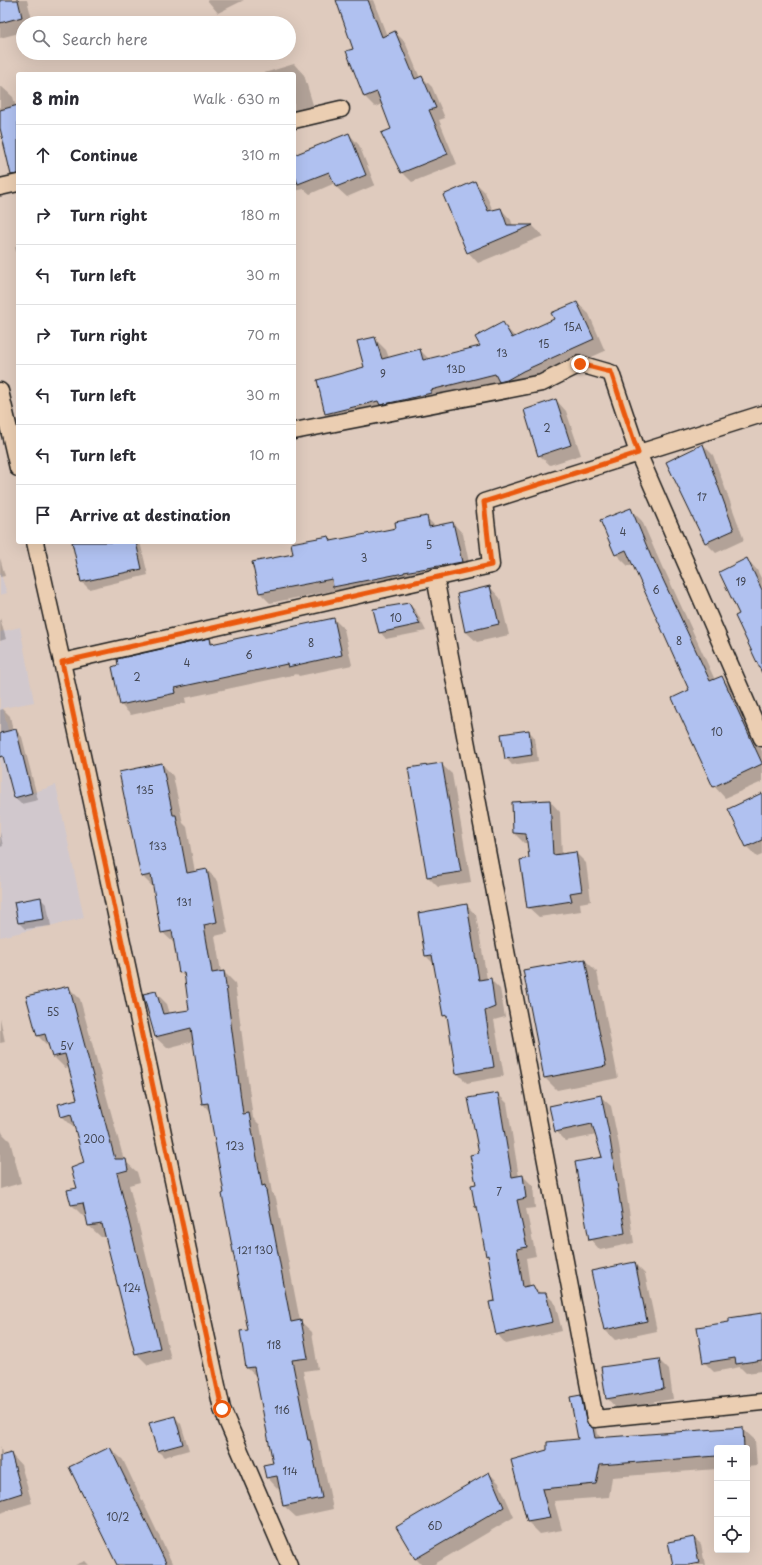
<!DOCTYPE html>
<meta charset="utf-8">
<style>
body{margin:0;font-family:"Playpen Sans",sans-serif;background:#f7f7f7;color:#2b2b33}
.controls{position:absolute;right:12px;bottom:12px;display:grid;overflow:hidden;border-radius:4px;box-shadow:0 4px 16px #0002}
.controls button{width:36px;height:36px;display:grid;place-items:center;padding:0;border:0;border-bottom:1px solid #e1e1e2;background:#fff;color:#2b2b33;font:20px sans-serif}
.stop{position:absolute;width:12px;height:12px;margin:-9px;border:3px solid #ea580c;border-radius:50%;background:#fff}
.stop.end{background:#ea580c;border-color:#fff;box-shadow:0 1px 4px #0008}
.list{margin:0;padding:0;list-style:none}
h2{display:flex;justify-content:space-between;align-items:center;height:52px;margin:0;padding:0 16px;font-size:17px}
h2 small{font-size:13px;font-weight:400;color:#7c7c81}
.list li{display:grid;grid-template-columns:26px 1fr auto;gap:12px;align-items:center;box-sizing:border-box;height:60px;padding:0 16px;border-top:1px solid #e1e1e2}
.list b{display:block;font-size:15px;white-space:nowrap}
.list em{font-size:13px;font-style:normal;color:#7c7c81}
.icon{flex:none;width:22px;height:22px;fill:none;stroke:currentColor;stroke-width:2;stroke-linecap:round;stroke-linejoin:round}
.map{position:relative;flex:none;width:762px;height:1565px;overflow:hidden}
.search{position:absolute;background:#fff;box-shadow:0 4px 16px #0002;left:16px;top:16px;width:280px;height:44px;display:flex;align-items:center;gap:10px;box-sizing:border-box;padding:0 14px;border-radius:22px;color:#7c7c81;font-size:15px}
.panel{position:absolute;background:#fff;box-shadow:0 4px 16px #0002;left:16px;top:72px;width:280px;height:472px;border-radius:4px}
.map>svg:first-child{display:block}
.built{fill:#d1c8cd}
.shadow{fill:#0003}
.building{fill:#b0c1f0;stroke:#1c1c1c}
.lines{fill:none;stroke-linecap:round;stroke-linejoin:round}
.minor-casing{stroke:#1c1c1c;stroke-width:19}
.minor{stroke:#ebceb2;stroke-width:16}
.route{stroke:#ea580c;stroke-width:5}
.labels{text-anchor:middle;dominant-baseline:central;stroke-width:3;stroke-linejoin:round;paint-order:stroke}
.number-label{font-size:10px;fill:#414551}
</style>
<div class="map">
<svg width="762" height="1565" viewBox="0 0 762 1565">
<rect width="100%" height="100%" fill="#dfcbbe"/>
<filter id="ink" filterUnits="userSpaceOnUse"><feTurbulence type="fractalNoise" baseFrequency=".025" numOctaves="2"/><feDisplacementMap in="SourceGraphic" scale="8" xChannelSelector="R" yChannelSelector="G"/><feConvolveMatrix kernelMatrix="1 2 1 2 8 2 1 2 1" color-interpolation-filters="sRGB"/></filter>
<g filter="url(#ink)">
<g class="built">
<polygon points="0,572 7,593 0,595"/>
<polygon points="20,627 34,702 3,708 8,730 16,729 32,793 56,785 84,918 0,937 0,632"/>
</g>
<g class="shadow">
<polygon points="0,0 27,0 33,23 23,23 23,32 0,38"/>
<polygon points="207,0 244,0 218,13"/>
<polygon points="343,0 373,0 387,36 395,32 405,42 420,78 422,77 432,87 445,118 439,120 457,164 412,182 402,172 392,129 382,104 375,107 365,97 348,52 354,49"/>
<polygon points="294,64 304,75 314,108 294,114 294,74 261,74"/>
<polygon points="0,87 2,87 13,97 16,107 18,106 18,176 10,168 0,124"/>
<polygon points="349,134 359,145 375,185 347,197 336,187 335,183 310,194 304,189 294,191 294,156"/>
<polygon points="475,182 485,192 493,211 501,209 511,220 513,226 533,226 543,236 478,263 468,252"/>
<polygon points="18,246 18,259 15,247"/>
<polygon points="577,303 589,314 605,351 534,383 338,425 326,413 365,368 375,339 386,350 389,358 420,350 430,360 482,347 502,323 515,337 555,320"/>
<polygon points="556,400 566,411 581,455 550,465 539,455"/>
<polygon points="703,445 713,455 744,540 716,553 706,543 667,463"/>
<polygon points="630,509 642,521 663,569 665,571 715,680 721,677 733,689 762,751 762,782 725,798 714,786 691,691 633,564 628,566 616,554"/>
<polygon points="426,517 436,527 453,523 463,534 471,572 345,597 337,590 270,603 260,593 294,555 329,537 334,542 397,529"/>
<polygon points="73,542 140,542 148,575 89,589 82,582"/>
<polygon points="0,558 5,576 0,577"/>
<polygon points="747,559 757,570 762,580 762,671 741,615"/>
<polygon points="490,587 500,598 509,635 477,642 466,632 458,595"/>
<polygon points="409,604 416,611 426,631 386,639 380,632"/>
<polygon points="0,618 6,639 0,641"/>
<polygon points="334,619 344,629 352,665 299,676 297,674 185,698 186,703 131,715 121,705 210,639 215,644"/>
<polygon points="3,709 10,716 13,731 16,730 22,737 38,800 21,804 14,797 5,760 1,756 0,751 0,710"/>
<polygon points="529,731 535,738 538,761 512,765 506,758"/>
<polygon points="162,764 173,776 183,823 187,827 195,872 207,870 218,881 228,933 215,936 221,972 224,972 235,983 253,1118 260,1125 272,1193 276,1198 300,1321 312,1332 318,1369 303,1371 319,1450 321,1452 333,1509 296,1517 284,1506 281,1488 278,1489 267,1477 274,1464 257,1377 247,1368 249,1330 210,1112 203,1104 194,1041 167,1048 155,1037 155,992 167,1004 170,1014 190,1011 186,977 180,972 175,943 174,943 162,932 154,888 142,876"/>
<polygon points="441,764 452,774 471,882 438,887 428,877"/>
<polygon points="762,795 762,855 757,857 747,847 729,810"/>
<polygon points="550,801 560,812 562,855 576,853 586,863 591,901 580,903 581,911 539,917 528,907 530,859 528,843 524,843 514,833"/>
<polygon points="0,832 3,846 0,847"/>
<polygon points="40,898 47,905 51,926 25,929 18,922"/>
<polygon points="466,905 476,915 487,979 490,979 500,989 505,1017 494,1020 504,1076 467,1083 457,1073 449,1020 444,1015 435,965 426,956 419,914"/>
<polygon points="585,960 597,972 618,1078 557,1090 545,1078 524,971"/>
<polygon points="68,987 80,999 124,1160 137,1172 140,1182 129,1185 171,1359 148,1365 136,1353 106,1237 101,1237 89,1226 87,1216 84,1217 72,1205 85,1164 76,1128 74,1128 62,1116 78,1100 70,1067 65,1068 53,1056 50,1048 38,1036 28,997"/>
<polygon points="0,1018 5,1042 0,1043"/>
<polygon points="498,1094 507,1103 519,1177 523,1176 533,1186 535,1208 526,1209 536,1256 526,1258 530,1286 533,1286 541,1294 546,1294 555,1303 562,1331 506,1344 497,1334 496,1301 490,1258 487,1255 478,1209 476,1206 480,1154"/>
<polygon points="600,1096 611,1106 619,1145 634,1243 600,1250 590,1239 604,1158 597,1135 566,1141 556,1131"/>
<polygon points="0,1128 3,1134 10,1141 21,1183 0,1189"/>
<polygon points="635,1264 645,1274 657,1331 615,1340 605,1330"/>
<polygon points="762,1314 762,1371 746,1373 740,1367 714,1372 704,1362 730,1323"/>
<polygon points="659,1360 669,1370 673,1399 617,1409 607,1398"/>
<polygon points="580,1396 593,1409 598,1434 602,1439 742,1428 755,1440 757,1466 747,1467 747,1448 717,1448 717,1469 612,1477 609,1497 554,1501 562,1530 540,1534 528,1522 512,1461 579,1440"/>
<polygon points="175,1417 181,1424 189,1450 164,1457 157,1450"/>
<polygon points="0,1446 3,1456 11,1454 21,1465 32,1503 0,1513"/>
<polygon points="110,1448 123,1460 173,1565 118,1565"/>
<polygon points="489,1473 499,1483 514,1517 433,1565 422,1565 416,1559 397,1527"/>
<polygon points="694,1538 701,1544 705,1565 674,1565"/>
<polygon points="85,1561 89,1565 75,1565"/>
</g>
<g class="building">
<polygon points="0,0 18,0 22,17 0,23"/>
<polygon points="336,0 368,0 382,37 395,31 415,79 422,76 436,108 429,110 448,154 401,173 381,133 391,129 377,92 364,97 346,51 353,49"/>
<polygon points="18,105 18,174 11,175 0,128 0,110"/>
<polygon points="349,133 366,175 336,187 329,172 298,184 294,173 294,155"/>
<polygon points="475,181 488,211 501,208 507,225 533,225 467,253 443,195"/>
<polygon points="577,302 594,339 523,371 507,380 499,382 495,374 431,390 431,393 403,400 380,405 378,401 325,414 317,380 364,367 357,341 375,337 382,359 420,349 423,360 480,346 475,337 503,322 512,338 554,319 551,313"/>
<polygon points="556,399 571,445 538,456 524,410"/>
<polygon points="703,444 734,530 705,543 666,462"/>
<polygon points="631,508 652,559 653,558 710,681 722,676 762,763 762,764 713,787 672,698 689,690 626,550 615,555 600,520"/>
<polygon points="427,516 429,527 453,522 462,562 404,572 404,573 333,587 332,579 259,593 252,562 293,554 291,543 329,536 331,541 396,528 395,522"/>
<polygon points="72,542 136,542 142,569 81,582"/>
<polygon points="747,558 762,590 762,673 735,616 739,614 719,572"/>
<polygon points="490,586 499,624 465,632 457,594"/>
<polygon points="409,603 420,624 379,633 373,609"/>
<polygon points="334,618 342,655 288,667 287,664 175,688 176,693 120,705 112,667 118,665 117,659 210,638 211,644"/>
<polygon points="16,729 32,793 14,798 3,756 0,757 0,733"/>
<polygon points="529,730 532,755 505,759 501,734"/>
<polygon points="162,763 173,815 176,815 187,873 207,869 217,922 204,925 212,973 224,971 243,1114 249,1113 262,1186 265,1185 291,1322 301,1320 308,1358 292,1360 308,1440 310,1440 322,1498 283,1506 277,1476 266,1478 263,1465 273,1463 254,1367 246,1368 240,1331 248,1330 222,1194 224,1193 208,1103 202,1104 191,1028 155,1037 143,994 156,991 163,1014 189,1010 184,972 179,973 172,931 161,933 151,875 141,877 119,772"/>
<polygon points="442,763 461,872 427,877 408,768"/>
<polygon points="762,793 762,840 746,847 728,809"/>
<polygon points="550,800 553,855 576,852 582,891 570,893 572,901 527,908 520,860 529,858 526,834 513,833 512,802"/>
<polygon points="41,897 44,919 18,923 14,902"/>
<polygon points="467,904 479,980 491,978 495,1007 485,1011 494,1067 456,1074 447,1015 443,1016 432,955 425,956 418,913"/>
<polygon points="585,959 606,1066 544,1078 523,970"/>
<polygon points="69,986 115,1159 126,1159 128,1170 117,1173 160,1348 135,1354 102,1224 88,1226 83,1203 71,1205 67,1190 77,1188 71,1168 84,1163 71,1114 61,1117 58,1104 77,1099 65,1054 52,1057 45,1034 37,1036 26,996"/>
<polygon points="498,1093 512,1177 523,1175 526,1198 517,1200 527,1247 517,1249 523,1287 533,1285 537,1293 546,1293 553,1322 496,1335 489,1302 495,1301 488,1255 486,1256 477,1207 475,1207 471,1185 476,1184 470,1155 479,1153 468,1098"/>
<polygon points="601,1095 609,1133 625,1233 589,1240 575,1162 602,1157 592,1124 555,1132 549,1106"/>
<polygon points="635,1262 647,1321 604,1330 591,1271"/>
<polygon points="762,1313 762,1360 736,1364 735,1358 703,1363 697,1327 729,1322 729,1318"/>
<polygon points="659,1359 664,1389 606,1399 601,1367"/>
<polygon points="581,1395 586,1421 588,1425 593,1428 595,1438 743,1427 744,1448 717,1448 717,1456 600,1465 596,1484 542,1489 550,1518 527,1522 511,1460 547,1450 547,1442 578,1439 570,1397"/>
<polygon points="175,1416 183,1444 157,1451 149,1423"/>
<polygon points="110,1447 167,1565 117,1565 69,1467"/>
<polygon points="11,1453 22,1493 0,1500 0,1456"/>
<polygon points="489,1472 504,1507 415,1559 396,1527"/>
<polygon points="694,1537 699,1563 689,1565 673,1565 668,1542"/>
</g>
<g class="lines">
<g class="minor-casing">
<g id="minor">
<polyline points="294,120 341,109"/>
<polyline points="0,187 18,183"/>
<polyline points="0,391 18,468"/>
<polyline points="294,431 542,383 580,364 611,373 638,453 762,738"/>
<polyline points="35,542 62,662 222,1409 289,1565"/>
<polyline points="435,577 595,1419 762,1402"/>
<polyline points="62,662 491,565 484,502 762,414"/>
</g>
</g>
<use href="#minor" class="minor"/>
</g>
</g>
<g class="lines" filter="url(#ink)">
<polyline class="route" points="222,1409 62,662 491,565 484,502 638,453 611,372 580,364"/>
</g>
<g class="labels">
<g class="number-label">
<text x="573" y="326">15A</text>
<text x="544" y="343">15</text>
<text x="502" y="352">13</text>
<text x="456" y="368">13D</text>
<text x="383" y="373">9</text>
<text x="547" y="427">2</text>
<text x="702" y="496">17</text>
<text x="623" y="531">4</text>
<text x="429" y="544">5</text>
<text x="364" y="557">3</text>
<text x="741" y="581">19</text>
<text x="656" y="589">6</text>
<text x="396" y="617">10</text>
<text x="679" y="640">8</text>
<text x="311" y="642">8</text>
<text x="249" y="654">6</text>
<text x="187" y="662">4</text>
<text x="137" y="676">2</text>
<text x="717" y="731">10</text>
<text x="145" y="789">135</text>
<text x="158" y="845">133</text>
<text x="184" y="901">131</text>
<text x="53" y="1011">5S</text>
<text x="67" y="1045">5V</text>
<text x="94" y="1138">200</text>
<text x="235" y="1145">123</text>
<text x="499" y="1191">7</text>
<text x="255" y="1249">121 130</text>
<text x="132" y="1287">124</text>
<text x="274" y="1344">118</text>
<text x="282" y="1409">116</text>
<text x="290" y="1470">114</text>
<text x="118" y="1516">10/2</text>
<text x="435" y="1525">6D</text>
</g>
</g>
</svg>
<div class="controls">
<button>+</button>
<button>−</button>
<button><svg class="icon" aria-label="locate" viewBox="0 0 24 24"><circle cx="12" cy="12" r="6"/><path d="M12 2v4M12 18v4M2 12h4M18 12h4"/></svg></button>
</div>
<div class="stop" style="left:222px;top:1409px"></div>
<div class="stop end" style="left:580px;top:364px"></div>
<div class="search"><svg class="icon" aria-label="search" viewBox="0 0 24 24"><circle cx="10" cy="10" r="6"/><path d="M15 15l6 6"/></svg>Search here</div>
<section class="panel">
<h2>8 min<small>Walk · 630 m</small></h2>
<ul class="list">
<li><svg class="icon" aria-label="ahead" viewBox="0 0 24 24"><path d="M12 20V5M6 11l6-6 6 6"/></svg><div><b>Continue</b></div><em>310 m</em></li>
<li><svg class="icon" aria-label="right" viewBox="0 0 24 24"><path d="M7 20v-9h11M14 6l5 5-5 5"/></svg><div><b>Turn right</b></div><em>180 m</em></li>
<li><svg class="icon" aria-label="left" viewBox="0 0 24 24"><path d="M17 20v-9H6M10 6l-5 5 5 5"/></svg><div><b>Turn left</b></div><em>30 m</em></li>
<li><svg class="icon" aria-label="right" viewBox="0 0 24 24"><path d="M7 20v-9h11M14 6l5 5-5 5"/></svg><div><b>Turn right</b></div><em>70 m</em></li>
<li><svg class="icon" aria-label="left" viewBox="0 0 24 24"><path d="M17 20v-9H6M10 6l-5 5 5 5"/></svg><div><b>Turn left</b></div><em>30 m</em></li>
<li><svg class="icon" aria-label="left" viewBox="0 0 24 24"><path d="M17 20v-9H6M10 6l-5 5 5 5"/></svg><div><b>Turn left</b></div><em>10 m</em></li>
<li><svg class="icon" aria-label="arrive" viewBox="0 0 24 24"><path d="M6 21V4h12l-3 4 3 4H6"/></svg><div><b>Arrive at destination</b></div></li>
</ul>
</section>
</div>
